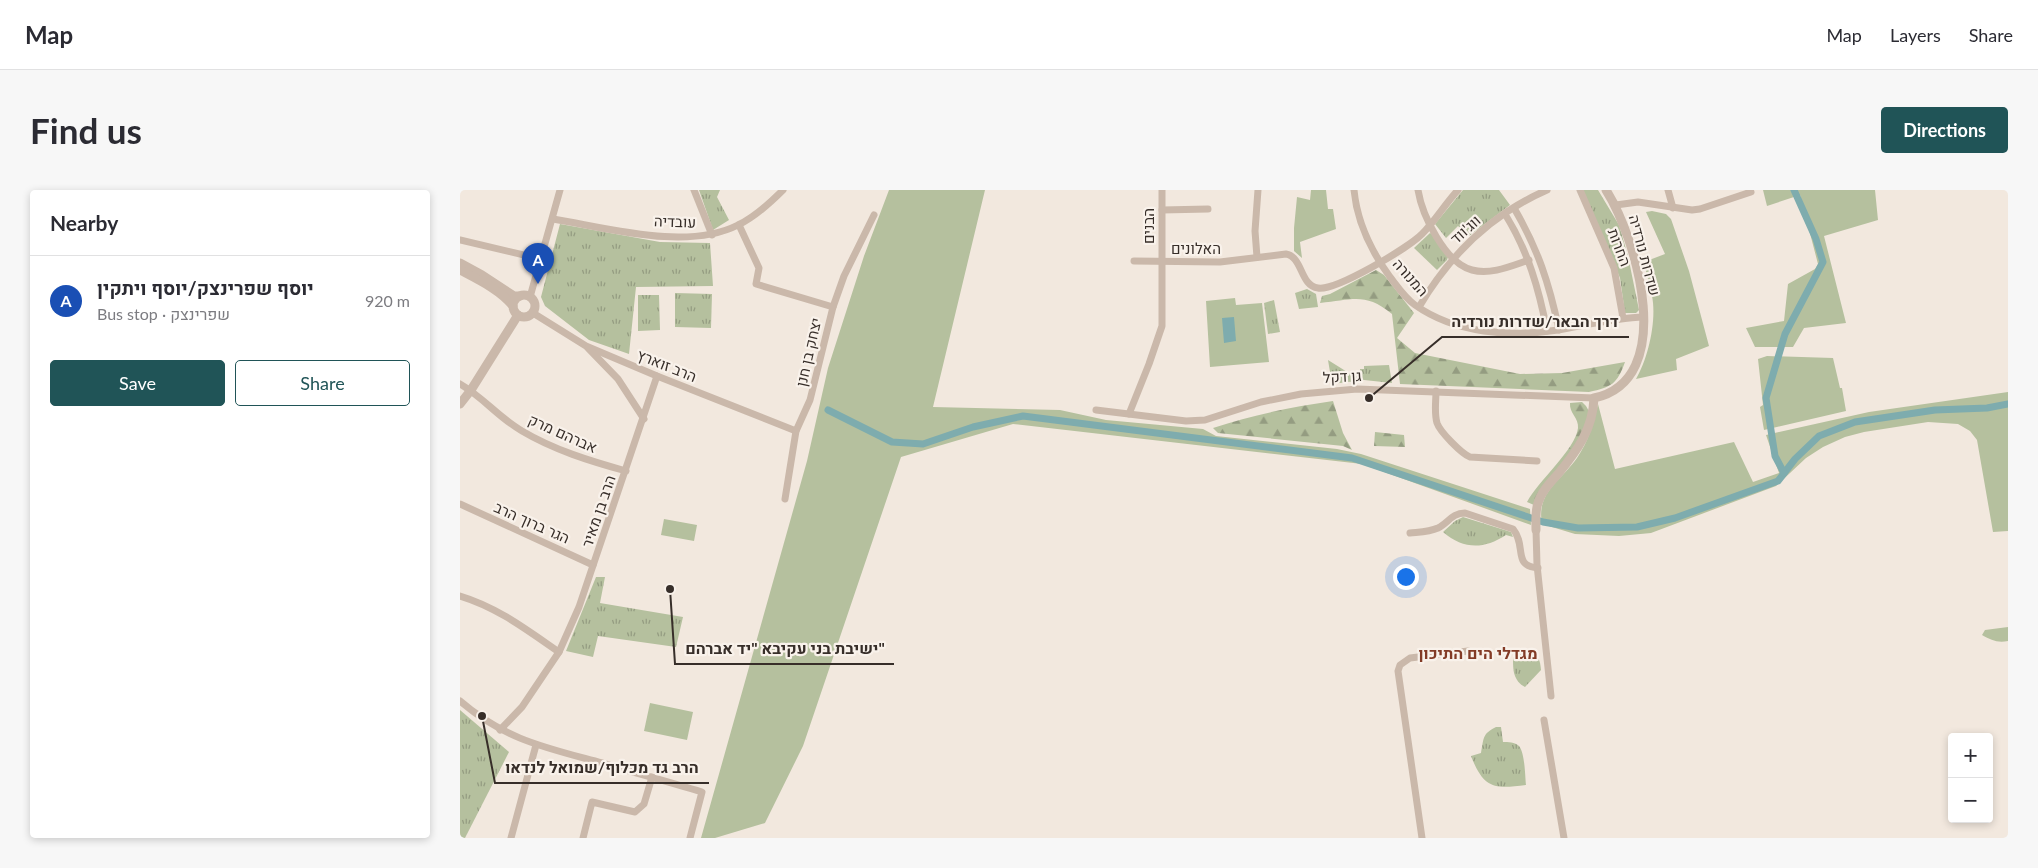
<!DOCTYPE html>
<meta charset="utf-8">
<style>
body{margin:0;font-family:Lato,Heebo,sans-serif;background:#f7f7f7;color:#2b2b33}
.controls{position:absolute;right:15px;bottom:15px;display:grid;overflow:hidden;border-radius:5px;box-shadow:0 2px 8px #0003}
.controls button{width:45px;height:45px;display:grid;place-items:center;padding:0;border:0;border-bottom:1px solid #e1e1e2;background:#fff;color:#2b2b33;font:25px sans-serif}
.you{position:absolute;left:945px;top:386px;width:18px;height:18px;margin:-12px;border:4px solid #fff;border-radius:50%;background:#1a73e8;box-shadow:0 0 0 8px #1a73e833}
.badge{display:grid;place-items:center;width:32px;height:32px;border-radius:50%;background:#205457;color:#fff;font-size:16px;font-weight:700}
.pin{position:absolute;translate:-50% -41px;filter:drop-shadow(0 1px 2px #0008)}
.pin::after{content:'';position:absolute;top:26px;width:18px;height:15px;background:inherit;clip-path:polygon(0 0,100% 0,50% 100%)}
.list{margin:0;padding:0;list-style:none}
h2{display:flex;justify-content:space-between;align-items:center;height:65px;margin:0;padding:0 20px;font-size:21px}
h2 small{font-size:16px;font-weight:400;color:#7c7c81}
.list li{display:grid;grid-template-columns:32px 1fr auto;gap:15px;align-items:center;box-sizing:border-box;height:90px;padding:0 20px;border-top:1px solid #e1e1e2}
.list b{display:block;font-size:19px;white-space:nowrap}
.list p{margin:0;font-size:16px;white-space:nowrap;color:#7c7c81}
.list em{font-size:16px;font-style:normal;color:#7c7c81}
.actions{display:flex;gap:10px;padding:15px 20px}
.actions a{flex:1;padding:11px 0;border:1px solid #205457;border-radius:5px;text-align:center;font-size:18px;color:#205457}
.actions .main{background:#205457;color:#fff}
.map{position:relative;flex:none;width:1548px;height:648px;overflow:hidden;border-radius:5px}
header{display:flex;align-items:center;gap:30px;box-sizing:border-box;height:70px;padding:0 25px;background:#fff;border-bottom:1px solid #e1e1e2}
header strong{font-size:24px}
nav{display:flex;gap:28px;margin-inline-start:auto;font-size:18px}
.intro{display:flex;align-items:center;justify-content:space-between;box-sizing:border-box;height:120px;padding:0 30px}
h1{margin:0;font-size:35px}
.button{padding:12px 22px;border-radius:5px;background:#205457;color:#fff;font-size:18px;font-weight:700}
main{display:flex;gap:30px;padding:0 30px}
aside{flex:1;background:#fff;border-radius:5px;box-shadow:0 2px 8px #0003}
.map>svg:first-child{display:block}
.grass{fill:#b5c09e}
.forest{fill:url(#forest-firs)}
.park{fill:url(#park-tufts)}
.water{fill:#7eacae}
.lines{fill:none;stroke-linecap:round;stroke-linejoin:round}
.canal{stroke:#7eacae;stroke-width:7}
.minor{stroke:#cab8aa;stroke-width:7}
.tertiary{stroke:#cab8aa;stroke-width:9}
.labels{text-anchor:middle;dominant-baseline:central;stroke-width:4.5;stroke-linejoin:round;paint-order:stroke}
.street-label{font-size:15px;fill:#372e29;stroke:#f9f2eb}
.neighbourhood-label{font-size:16px;font-weight:bold;fill:#833b26;stroke:#f9f2eb}
.leader{fill:none;stroke:#372e29;stroke-width:2}
.callout-dot{fill:#372e29;stroke:#f9f2eb;stroke-width:2}
.callout-label{font-size:16px;text-anchor:middle;font-weight:bold;fill:#372e29;stroke:#f9f2eb;stroke-width:4.5;stroke-linejoin:round;paint-order:stroke}
</style>
<header>
<strong>Map</strong>
<nav><a>Map</a><a>Layers</a><a>Share</a></nav>
</header>
<div class="intro"><h1>Find us</h1><a class="button">Directions</a></div>
<main>
<aside>
<h2>Nearby<small></small></h2>
<ul class="list">
<li><span class="badge" style="background:#1a4fb4">A</span><div><b>יוסף שפרינצק/יוסף ויתקין</b><p>Bus stop · שפרינצק</p></div><em>920 m</em></li>
</ul>
<div class="actions"><a class="main">Save</a><a>Share</a></div>
</aside>
<div class="map">
<svg width="1548" height="648" viewBox="0 0 1548 648">
<defs>
<pattern id="forest-firs" width="22" height="20" patternUnits="userSpaceOnUse" patternTransform="scale(1.25)"><rect width="22" height="20" fill="#b5c09e"/><path d="M5 1l3.5 6h-7zM16 11l3.5 6h-7z" fill="#949c81"/></pattern>
<pattern id="park-tufts" width="24" height="20" patternUnits="userSpaceOnUse" patternTransform="scale(1.25)"><rect width="24" height="20" fill="#b5c09e"/><path d="M3 7l-1-3M5 7V3M7 7l1-3M15 17l-1-3M17 17v-4M19 17l1-3" fill="none" stroke="#949c81"/></pattern>
</defs>
<rect width="100%" height="100%" fill="#f2e8de"/>
<g class="grass">
<polygon points="429,0 525,0 473,217 600,220 646,230 743,239 756,246 877,259 901,264 1070,319 1071,335 902,274 553,234 441,267 343,556 305,633 255,648 241,648 347,271 368,178 404,66"/>
<polygon points="851,0 866,0 868,19 873,19 876,39 840,52 842,68 834,61 834,38 837,7 850,10"/>
<polygon points="1303,0 1415,0 1418,30 1364,46 1386,133 1344,138 1333,157 1295,157 1286,138 1324,131 1328,94 1355,79 1358,74 1340,5 1307,16"/>
<path d="M1192,21L1206,24L1211,29L1229,81L1249,156L1216,169L1217,180L1176,189C1188,168 1197,131 1192,106C1190,95 1186,83 1184,72L1205,64L1186,22Z"/>
<polygon points="775,108 776,115 802,113 809,172 750,177 746,111"/>
<polygon points="1307,166 1373,168 1380,198 1382,198 1386,221 1304,240 1300,217 1303,215 1298,169"/>
<path d="M1548,202V341L1533,342L1517,250L1510,241L1498,234L1468,232L1404,242L1385,247L1363,257L1346,268L1316,296L1191,343L1159,346L1115,344L1082,334C1076,302 1101,291 1117,268C1128,252 1134,233 1138,214L1155,279L1274,252L1293,292L1319,283L1306,245L1409,222Z"/>
<polygon points="204,329 237,335 234,351 201,345"/>
<path d="M1548,437V451C1537,453 1531,450 1522,445L1525,440Z"/>
<polygon points="190,513 233,522 227,550 184,541"/>
</g>
<g class="forest">
<path d="M916,80L924,85L954,123L937,148L955,163L1060,184L1102,183L1165,172C1157,194 1152,197 1129,202L940,194L932,124C905,102 893,110 860,113L862,106L870,104Z"/>
<path d="M873,211L883,243L892,260L883,256L758,243L753,238C792,225 832,217 873,211Z"/>
<path d="M1122,212L1126,216L1130,223L1122,246L1074,315L1067,312C1078,291 1116,259 1118,238C1119,228 1109,223 1110,213Z"/>
<polygon points="915,242 944,245 945,257 914,256"/>
</g>
<g class="park">
<polygon points="239,0 260,0 257,7 269,30 253,40"/>
<polygon points="1003,0 1039,0 1050,15 1009,46 998,36 986,48 975,34"/>
<polygon points="1123,0 1138,0 1159,35 1168,66 1178,115 1179,120 1176,123 1165,123 1160,88"/>
<polygon points="100,34 200,52 250,53 253,96 176,97 169,164 129,150 85,116 81,107"/>
<polygon points="970,43 972,44 988,67 987,70 977,80 954,58"/>
<polygon points="847,99 856,104 858,117 839,119 835,103"/>
<polygon points="215,103 252,104 251,138 215,137"/>
<polygon points="178,105 199,105 200,140 178,141"/>
<polygon points="814,110 820,142 808,144 804,113"/>
<polygon points="868,170 892,185 900,183 900,179 904,179 904,176 929,175 932,193 904,190 872,194"/>
<path d="M1003,327L1051,342L1053,347L1046,345C1023,360 1003,359 983,342L995,331Z"/>
<polygon points="136,387 145,387 140,413 223,427 216,457 138,446 133,467 106,461"/>
<path d="M1070,461C1079,466 1080,470 1081,480L1065,497C1053,491 1053,479 1053,468L1057,462Z"/>
<polygon points="0,520 49,562 5,648 0,648"/>
<path d="M1036,537H1041L1043,552C1048,552 1055,552 1059,556C1065,563 1065,586 1066,595C1034,599 1024,599 1011,566L1021,563C1024,548 1022,544 1036,537Z"/>
</g>
<polygon class="water" points="774,127 776,151 764,153 762,128"/>
<g class="lines">
<g class="canal">
<polyline points="368,220 432,252 463,254 513,237 563,226 892,268 1083,332 1118,338 1177,337 1215,328 1318,291 1335,269 1359,246 1395,232 1475,220 1527,218 1548,214"/>
<polyline points="1324,283 1315,266 1306,208 1325,144 1363,72 1356,49 1334,0"/>
</g>
<g class="minor">
<polyline points="234,0 252,45"/>
<path d="M894,0C897,32 911,61 930,87C937,96 945,108 955,115C996,144 1050,147 1098,140C1127,135 1155,128 1184,127"/>
<path d="M958,0C962,25 985,73 1012,80C1031,85 1051,76 1069,70"/>
<polyline points="1120,0 1154,78 1163,128"/>
<polyline points="1208,0 1213,18"/>
<polyline points="1156,15 1178,12 1232,20 1240,19 1291,2"/>
<path d="M1054,18C1078,59 1089,93 1099,140"/>
<polyline points="702,20 748,19"/>
<path d="M1045,24C1068,61 1079,99 1087,141"/>
<path d="M93,29C148,38 227,61 278,35C295,27 310,13 323,0"/>
<polyline points="279,35 299,78 296,94 373,117"/>
<polyline points="0,50 81,69"/>
<polyline points="797,67 795,41 798,0"/>
<path d="M674,71L760,72L826,64C843,67 840,96 858,98C876,101 948,58 962,44C975,31 985,14 998,0"/>
<polyline points="70,107 100,0"/>
<path d="M959,117C989,66 1032,24 1087,0"/>
<polyline points="73,123 126,156 197,186 336,241"/>
<polyline points="128,158 158,189 184,229"/>
<path d="M0,194C23,207 39,228 62,241C94,260 130,271 166,281"/>
<path d="M976,201C976,211 974,223 977,233C980,242 1002,264 1010,267L1077,271"/>
<polyline points="636,220 726,231 745,230 801,212 841,204 897,199 1134,208"/>
<polyline points="669,224 689,174 702,136 702,0"/>
<polyline points="325,309 336,241 350,210 373,117 384,86 414,25"/>
<polyline points="0,314 133,375"/>
<polyline points="1076,340 1077,375 1091,506"/>
<path d="M950,343C959,342 969,342 978,338C988,333 992,323 1005,323L1053,339C1067,356 1052,376 1078,378"/>
<path d="M0,406C37,417 67,440 99,462"/>
<path d="M0,511C45,550 87,558 142,573C176,583 209,592 242,602L230,648"/>
<polyline points="1084,530 1104,648"/>
<polyline points="40,540 62,517 99,462 119,417 197,186"/>
<polyline points="51,648 76,555"/>
<polyline points="123,648 132,612 175,622 184,614 192,587"/>
<polyline points="962,648 938,481 940,475 950,468 1008,461"/>
</g>
<g class="tertiary">
<polyline points="0,73 22,85 54,106 60,106"/>
<path d="M0,80C19,90 40,100 53,116"/>
<circle cx="64" cy="116" r="11"/>
<polyline points="0,214 11,200 58,125"/>
<path d="M1076,340C1076,332 1075,321 1078,313C1081,302 1090,293 1098,284C1117,261 1133,239 1134,208C1218,190 1177,49 1146,0"/>
</g>
</g>
<g class="labels">
<g class="street-label">
<text transform="translate(215 31) rotate(2)">עובדיה</text>
<text transform="translate(688 36) rotate(-90)">הבנים</text>
<text transform="translate(1005 39) rotate(-42)">ווג'ווד</text>
<text transform="translate(1160 57) rotate(69)">החרות</text>
<text x="736" y="58">האלונים</text>
<text transform="translate(1185 65) rotate(75)">שדרות נורדיה</text>
<text transform="translate(951 87) rotate(48)">המנורה</text>
<text transform="translate(348 162) rotate(-77)">יצחק בן חנן</text>
<text transform="translate(207 175) rotate(22)">הרב זוארץ</text>
<text transform="translate(882 186) rotate(-3)">גן דקל</text>
<text transform="translate(103 243) rotate(24)">אברהם מרק</text>
<text transform="translate(138 321) rotate(-71)">הרב בן מאיר</text>
<text transform="translate(72 332) rotate(24)">הגר ברוך הרב</text>
</g>
<g class="neighbourhood-label">
<text x="1018" y="462">מגדלי הים התיכון</text>
</g>
</g>
<path class="leader" d="M909 208L982 147H1169M210 399L215 474H434M22 526L35 593H249"/>
<g class="callout-dot">
<circle cx="909" cy="208" r="5"/>
<circle cx="210" cy="399" r="5"/>
<circle cx="22" cy="526" r="5"/>
</g>
<g class="callout-label">
<text x="1075" y="137">דרך הבאר/שדרות נורדיה</text>
<text x="325" y="464">ישיבת בני עקיבא "יד אברהם"</text>
<text x="142" y="583">הרב גד מכלוף/שמואל לנדאו</text>
</g>
</svg>
<div class="controls">
<button>+</button>
<button>−</button>
</div>
<div class="you"></div>
<div class="pin badge" style="left:78px;top:94px;background:#1a4fb4">A</div>
</div>
</main>
